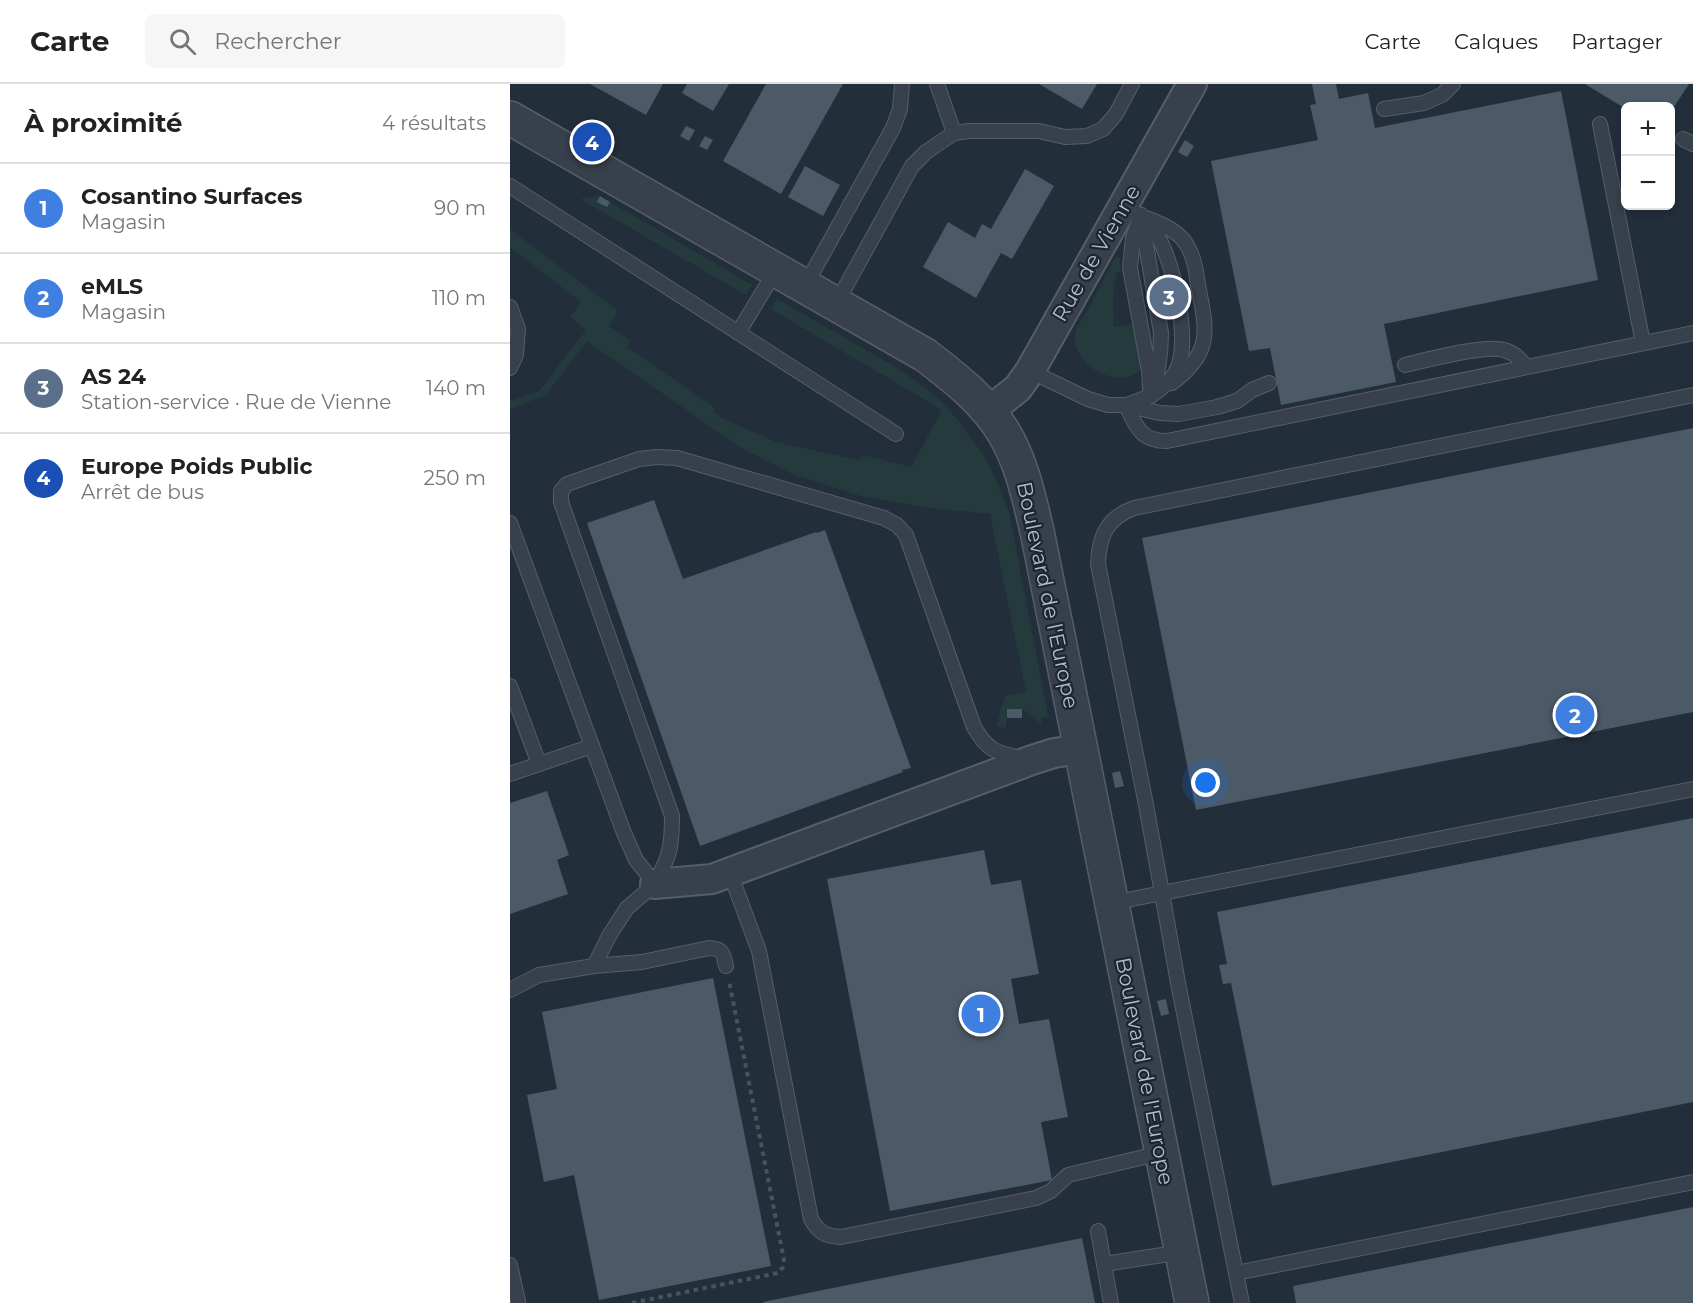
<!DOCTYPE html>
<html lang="fr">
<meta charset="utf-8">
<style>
body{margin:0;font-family:Montserrat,sans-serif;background:#f6f6f6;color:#222}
.controls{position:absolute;right:18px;top:18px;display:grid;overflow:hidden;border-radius:9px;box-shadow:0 3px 9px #0003}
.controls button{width:54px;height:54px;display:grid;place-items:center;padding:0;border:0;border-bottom:2px solid #e0e0e0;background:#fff;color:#222;font:30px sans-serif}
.you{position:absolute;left:696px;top:699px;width:21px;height:21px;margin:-15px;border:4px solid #fff;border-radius:50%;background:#1a73e8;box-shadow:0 0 0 9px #1a73e833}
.badge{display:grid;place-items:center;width:39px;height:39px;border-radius:50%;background:#506680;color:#fff;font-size:20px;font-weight:700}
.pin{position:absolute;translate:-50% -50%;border:3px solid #fff;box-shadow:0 2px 6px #0006}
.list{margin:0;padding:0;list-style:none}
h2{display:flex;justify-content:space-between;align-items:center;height:78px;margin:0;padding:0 24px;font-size:26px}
h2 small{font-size:20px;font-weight:400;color:#767676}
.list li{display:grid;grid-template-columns:39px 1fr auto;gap:18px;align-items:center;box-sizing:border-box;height:90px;padding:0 24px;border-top:2px solid #e0e0e0}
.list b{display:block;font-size:22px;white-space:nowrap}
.list p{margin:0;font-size:20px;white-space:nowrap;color:#767676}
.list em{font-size:20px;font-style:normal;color:#767676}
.icon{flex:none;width:33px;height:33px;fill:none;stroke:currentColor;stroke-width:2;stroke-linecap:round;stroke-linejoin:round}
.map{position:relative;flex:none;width:1183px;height:1219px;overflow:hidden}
header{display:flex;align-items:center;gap:36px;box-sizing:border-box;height:84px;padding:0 30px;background:#fff;border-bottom:2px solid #e0e0e0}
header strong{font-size:28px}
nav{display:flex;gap:33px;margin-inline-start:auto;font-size:21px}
.search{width:420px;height:54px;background:#f6f6f6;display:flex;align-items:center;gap:15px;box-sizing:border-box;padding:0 21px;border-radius:9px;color:#767676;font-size:22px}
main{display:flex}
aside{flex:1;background:#fff}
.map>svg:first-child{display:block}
.green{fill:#253a3c}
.building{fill:#4c5967}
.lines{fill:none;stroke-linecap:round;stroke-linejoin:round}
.service-casing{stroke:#555e69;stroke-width:16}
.minor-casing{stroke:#555e69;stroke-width:32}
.tertiary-casing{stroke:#555e69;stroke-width:36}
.path{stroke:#435759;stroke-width:4;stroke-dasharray:4.5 4.5;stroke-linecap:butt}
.service{stroke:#37404b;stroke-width:14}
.minor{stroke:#37404b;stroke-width:28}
.tertiary{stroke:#37404b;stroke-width:33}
.labels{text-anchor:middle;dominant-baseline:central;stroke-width:4.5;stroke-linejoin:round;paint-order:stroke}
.street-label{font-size:21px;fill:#b2bbc7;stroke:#1c2530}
</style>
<header>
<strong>Carte</strong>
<div class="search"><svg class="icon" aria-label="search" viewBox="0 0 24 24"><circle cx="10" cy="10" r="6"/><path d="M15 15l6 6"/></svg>Rechercher</div>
<nav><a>Carte</a><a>Calques</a><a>Partager</a></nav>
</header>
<main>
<aside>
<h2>À proximité<small>4 résultats</small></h2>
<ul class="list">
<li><span class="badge" style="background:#3f7fe0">1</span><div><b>Cosantino Surfaces</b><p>Magasin</p></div><em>90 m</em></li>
<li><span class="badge" style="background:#3f7fe0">2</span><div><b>eMLS</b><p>Magasin</p></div><em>110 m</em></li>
<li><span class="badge" style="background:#5c6f8a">3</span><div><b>AS 24</b><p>Station-service · Rue de Vienne</p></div><em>140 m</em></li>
<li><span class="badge" style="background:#1a4fb4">4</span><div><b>Europe Poids Public</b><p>Arrêt de bus</p></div><em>250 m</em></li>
</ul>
</aside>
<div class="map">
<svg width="1183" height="1219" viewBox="0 0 1183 1219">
<rect width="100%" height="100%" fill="#232e3b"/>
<g class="green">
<polygon points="90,112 88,118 97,123 100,118 242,201 236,211 70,115"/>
<polygon points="0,145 108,227 99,242 121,257 117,263 204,323 203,327 212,334 266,358 349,376 352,371 401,383 432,326 261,225 267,215 382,281 406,297 430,316 448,336 475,373 488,399 499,428 538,632 531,634 532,641 512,625 497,625 496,644 486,642 495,612 516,608 480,430 419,424 351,412 284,391 231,364 77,257 36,311 0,325 0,317 29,307 76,246 60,233 71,218 0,163"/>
<path d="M606,172L610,175L611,188L606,189L603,215L604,243L622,240L631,282L630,286C621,295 608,295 596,291C580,287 562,267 565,250C566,243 572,235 576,229C586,210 596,191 606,172Z"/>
</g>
<g class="building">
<polygon points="80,0 153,0 136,31"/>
<polygon points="177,0 219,0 203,27 172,9"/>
<polygon points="256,0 333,0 271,110 213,77"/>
<polygon points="529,0 587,0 572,25"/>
<polygon points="802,0 826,0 829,15 858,9 865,44 1051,7 1088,196 874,240 886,298 771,321 760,264 739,267 701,77 808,56 800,21 806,20"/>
<polygon points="1075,0 1179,0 1160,29 1160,22 1116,22 1116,25"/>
<polygon points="176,42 185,46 179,57 170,52"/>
<polygon points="195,52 203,56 197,66 189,62"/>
<polygon points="675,56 684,62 677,73 668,68"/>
<polygon points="295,82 330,101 313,132 278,113"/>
<polygon points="515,85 544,102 502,175 491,169 466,214 413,183 438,138 465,154 472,140 481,145"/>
<polygon points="90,112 100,118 97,123 87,118"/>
<polygon points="1183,344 1183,628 686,726 632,454"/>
<polygon points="144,416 173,495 306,448 307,449 315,446 401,684 392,686 393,688 190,762 77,439"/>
<rect x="497" y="625" width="15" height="9"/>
<polygon points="610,687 614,702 605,704 602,689"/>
<polygon points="37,707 59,771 47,776 58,810 0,830 0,719"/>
<polygon points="1183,734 1183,1018 762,1102 721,899 713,900 709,881 717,880 707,828"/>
<polygon points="474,766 481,801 511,796 529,890 501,895 509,940 539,935 558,1033 531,1038 542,1096 380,1127 317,795"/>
<polygon points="203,894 261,1182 89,1216 64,1091 34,1098 17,1011 47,1005 32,928"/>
<polygon points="656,915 659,930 651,932 647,917"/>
<polygon points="1183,1123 1183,1219 786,1219 783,1202"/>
<polygon points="572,1154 585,1219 253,1219 253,1218"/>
</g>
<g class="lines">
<g class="service-casing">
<g id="service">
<polyline points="427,0 444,49"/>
<polyline points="874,25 914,19 932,11 943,0"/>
<polyline points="1090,40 1133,259"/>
<polyline points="1173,55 1183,60"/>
<polyline points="0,102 386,350"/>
<path d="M614,121C626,129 637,135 645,148C663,173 683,262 665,289C651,309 638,314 616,321"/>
<path d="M631,131L651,249C651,272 648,291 641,312"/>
<polyline points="630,133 623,154 620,184 639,287 640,305"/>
<path d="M636,134C651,140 665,145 675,158C684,171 686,186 688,201C697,247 703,268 662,299"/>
<polyline points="295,202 383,44 390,25 392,0"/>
<polyline points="326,220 402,82 416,68 444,49 459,47 529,47 555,53 577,52 593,45 606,30 622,0"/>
<polyline points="0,223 8,245 6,271 0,284"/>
<polyline points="228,249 266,186"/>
<path d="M895,281C916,276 976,260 994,266C1005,269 1010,275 1016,283"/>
<path d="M520,287L578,315L598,321H616C626,342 630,357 657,357L1183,249"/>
<path d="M1183,311L624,424C597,434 589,452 588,480L636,721L652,809L1183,705"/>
<polyline points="619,322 650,329 669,330 707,323 727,317 742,306 759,299"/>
<polyline points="0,439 114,749 126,776 145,800 117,824 99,852 84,882"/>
<polyline points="0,602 29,680"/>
<polyline points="0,690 82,662"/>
<path d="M220,789L249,867L301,1135C309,1149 315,1152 331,1153L526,1114L541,1107L558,1091L651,1069"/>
<path d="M145,799C160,773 162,762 162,732L51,418V407L57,400L129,375L147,373L167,374L374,434L387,441L396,451L464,643C477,666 486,669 511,674"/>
<polyline points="602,819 652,809 668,899 726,1189 1183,1098"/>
<path d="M0,906L29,891L84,882L132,878L199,864C213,865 213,869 216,882"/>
<polyline points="588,1147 601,1219"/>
<polyline points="594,1180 672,1168"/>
<polyline points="0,1181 8,1217"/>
<polyline points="726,1189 732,1219"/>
</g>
</g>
<g class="minor-casing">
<g id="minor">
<polyline points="478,328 508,304 520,287 682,0"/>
<polyline points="145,800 202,795 522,676 544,669 571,665"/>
</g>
</g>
<g class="tertiary-casing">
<path id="tertiary" d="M0,34L415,271C444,293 475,317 494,349C512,379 519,414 527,447L682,1219"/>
</g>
<polyline class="path" points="122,1219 268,1189 273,1183 274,1176 219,897"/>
<use href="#service" class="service"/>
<use href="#minor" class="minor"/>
<use href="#tertiary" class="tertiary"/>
</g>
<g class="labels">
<g class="street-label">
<text transform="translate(586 169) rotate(-60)">Rue de Vienne</text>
<text transform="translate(538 511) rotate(78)">Boulevard de l'Europe</text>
<text transform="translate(635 987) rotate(79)">Boulevard de l'Europe</text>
</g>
</g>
</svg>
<div class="controls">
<button>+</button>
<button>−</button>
</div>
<div class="you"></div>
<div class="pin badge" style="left:471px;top:930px;background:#3f7fe0">1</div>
<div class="pin badge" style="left:1065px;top:631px;background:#3f7fe0">2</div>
<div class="pin badge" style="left:659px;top:213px;background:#5c6f8a">3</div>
<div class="pin badge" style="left:82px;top:58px;background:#1a4fb4">4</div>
</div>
</main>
